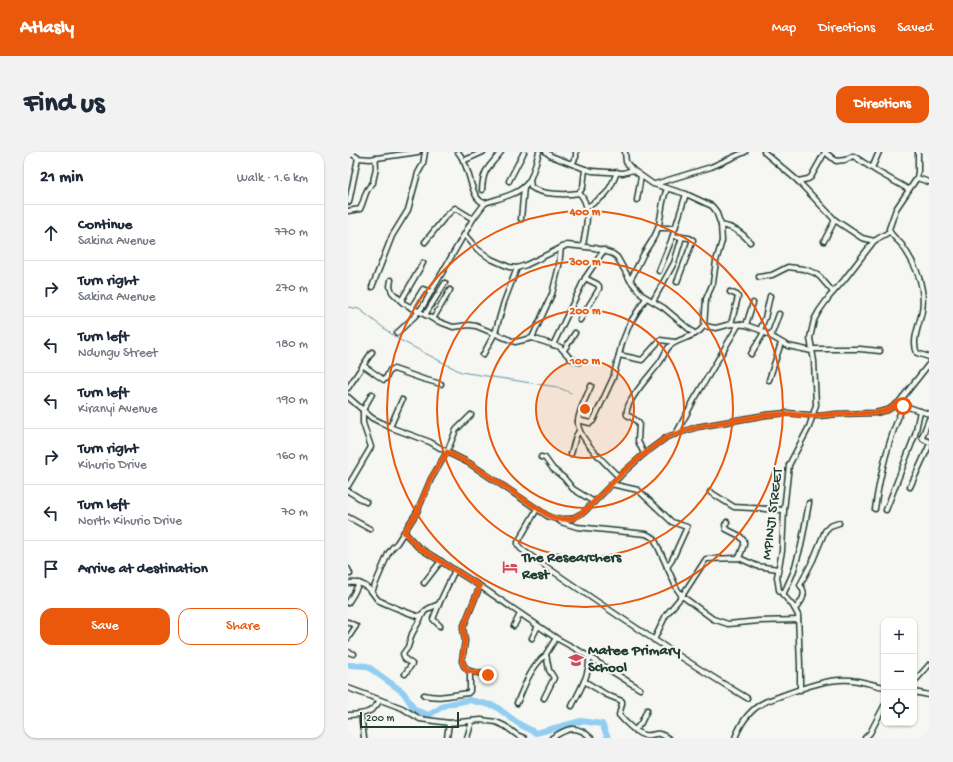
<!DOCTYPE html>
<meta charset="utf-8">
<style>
body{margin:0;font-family:"Gochi Hand",sans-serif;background:#f2f2f3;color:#1f2937}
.controls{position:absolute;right:12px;bottom:12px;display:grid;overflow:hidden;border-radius:8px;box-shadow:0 1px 3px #0004}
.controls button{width:36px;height:36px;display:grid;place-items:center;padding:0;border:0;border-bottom:1px solid #e0e1e3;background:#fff;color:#1f2937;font:20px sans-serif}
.scale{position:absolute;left:12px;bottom:10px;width:99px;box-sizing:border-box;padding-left:4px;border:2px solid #1f3d34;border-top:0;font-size:11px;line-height:14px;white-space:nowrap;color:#1f3d34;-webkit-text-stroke:3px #f6f6f2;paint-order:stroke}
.stop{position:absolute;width:12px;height:12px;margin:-9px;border:3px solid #ea580c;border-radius:50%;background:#fff}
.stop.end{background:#ea580c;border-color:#fff;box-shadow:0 1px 4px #0008}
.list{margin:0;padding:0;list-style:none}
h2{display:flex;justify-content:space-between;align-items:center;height:52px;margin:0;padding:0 16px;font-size:17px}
h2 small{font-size:13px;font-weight:400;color:#747a83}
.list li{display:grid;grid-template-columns:26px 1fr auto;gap:12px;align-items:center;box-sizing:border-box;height:56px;padding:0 16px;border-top:1px solid #e0e1e3}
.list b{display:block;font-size:15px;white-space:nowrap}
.list p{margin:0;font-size:13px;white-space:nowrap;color:#747a83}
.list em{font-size:13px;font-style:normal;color:#747a83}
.actions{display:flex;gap:8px;padding:12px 16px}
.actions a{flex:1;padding:9px 0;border:1px solid #ea580c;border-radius:12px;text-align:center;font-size:14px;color:#ea580c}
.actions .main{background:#ea580c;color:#fff}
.icon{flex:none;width:22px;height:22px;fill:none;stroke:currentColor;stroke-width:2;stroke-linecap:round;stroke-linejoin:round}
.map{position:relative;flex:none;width:581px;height:586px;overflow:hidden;border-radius:12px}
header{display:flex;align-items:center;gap:24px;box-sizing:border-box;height:56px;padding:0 20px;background:#ea580c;color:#fff}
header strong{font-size:19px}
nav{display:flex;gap:22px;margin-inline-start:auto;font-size:14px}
.intro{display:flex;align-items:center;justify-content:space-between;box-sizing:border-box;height:96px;padding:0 24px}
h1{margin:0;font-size:28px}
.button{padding:10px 18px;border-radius:12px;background:#ea580c;color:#fff;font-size:14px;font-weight:700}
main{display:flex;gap:24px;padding:0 24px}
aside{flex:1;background:#fff;border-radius:12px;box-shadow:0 1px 3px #0004}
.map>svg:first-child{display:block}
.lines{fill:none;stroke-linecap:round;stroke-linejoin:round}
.stream{stroke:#6494a6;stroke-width:1}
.river{stroke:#92cef2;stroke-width:6}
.street-casing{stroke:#1f3d34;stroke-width:7}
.street{stroke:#f6f6f2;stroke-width:4}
.route{stroke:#ea580c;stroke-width:5}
.ring{fill:none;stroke:#e8590c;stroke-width:2}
.labels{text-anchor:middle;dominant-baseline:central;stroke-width:4;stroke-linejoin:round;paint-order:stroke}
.street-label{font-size:15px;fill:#1f3d34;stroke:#f6f6f2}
.poi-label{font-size:15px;font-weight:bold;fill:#1f3d34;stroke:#f6f6f2;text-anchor:start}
.centre{fill:#e8590c;stroke:#f6f6f2;stroke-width:2}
.ring-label{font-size:12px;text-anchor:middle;font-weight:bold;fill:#e8590c;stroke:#f6f6f2;stroke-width:4;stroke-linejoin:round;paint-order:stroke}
</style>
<header>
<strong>Atlasly</strong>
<nav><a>Map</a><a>Directions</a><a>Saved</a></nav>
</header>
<div class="intro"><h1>Find us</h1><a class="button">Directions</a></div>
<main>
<aside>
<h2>21 min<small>Walk · 1.6 km</small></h2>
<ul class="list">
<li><svg class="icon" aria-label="ahead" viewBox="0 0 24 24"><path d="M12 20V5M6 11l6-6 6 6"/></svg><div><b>Continue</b><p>Sakina Avenue</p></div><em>770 m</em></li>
<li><svg class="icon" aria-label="right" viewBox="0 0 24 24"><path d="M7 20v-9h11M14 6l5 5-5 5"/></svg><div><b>Turn right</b><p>Sakina Avenue</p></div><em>270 m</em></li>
<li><svg class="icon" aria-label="left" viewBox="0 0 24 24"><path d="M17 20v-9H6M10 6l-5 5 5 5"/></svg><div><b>Turn left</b><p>Ndungu Street</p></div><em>180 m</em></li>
<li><svg class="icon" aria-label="left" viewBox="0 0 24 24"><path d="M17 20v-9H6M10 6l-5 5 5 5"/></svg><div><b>Turn left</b><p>Kiranyi Avenue</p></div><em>190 m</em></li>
<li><svg class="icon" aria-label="right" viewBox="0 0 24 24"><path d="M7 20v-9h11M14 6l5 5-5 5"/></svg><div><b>Turn right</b><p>Kihurio Drive</p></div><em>160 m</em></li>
<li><svg class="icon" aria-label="left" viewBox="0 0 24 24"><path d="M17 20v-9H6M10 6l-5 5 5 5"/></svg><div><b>Turn left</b><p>North Kihurio Drive</p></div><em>70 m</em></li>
<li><svg class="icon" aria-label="arrive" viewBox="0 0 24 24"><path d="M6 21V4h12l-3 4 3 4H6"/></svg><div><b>Arrive at destination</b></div></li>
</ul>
<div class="actions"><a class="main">Save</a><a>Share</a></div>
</aside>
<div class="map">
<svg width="581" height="586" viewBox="0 0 581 586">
<rect width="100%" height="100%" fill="#f6f6f2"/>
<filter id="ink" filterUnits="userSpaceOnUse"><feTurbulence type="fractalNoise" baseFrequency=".025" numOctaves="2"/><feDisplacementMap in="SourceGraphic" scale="8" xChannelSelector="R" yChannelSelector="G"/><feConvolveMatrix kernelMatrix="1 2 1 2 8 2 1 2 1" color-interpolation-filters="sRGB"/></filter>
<g filter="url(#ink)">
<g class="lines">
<polyline class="stream" points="0,155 11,157 50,187 113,220 209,235 223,241"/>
<polyline class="river" points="0,513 19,514 55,540 67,558 81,563 97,553 121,548 147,554 171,572 188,581 233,569 254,572 260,586"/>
<g class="street-casing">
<g id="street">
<polyline points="1,0 10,6 22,7 70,0"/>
<path d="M110,0C114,5 117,11 119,18C123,27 125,49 137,51C151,46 172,43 181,29C184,25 189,7 191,0"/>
<path d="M198,0L203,4L237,17L244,19L275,21L285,18L305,32L338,42L364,54L368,59L373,73L374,89L368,109L365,131L358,147L356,174C348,186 332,185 322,194C317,198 316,205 312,210C305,220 275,251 279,263L286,267L291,271L290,289L296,302"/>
<polyline points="277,0 278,10 285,18"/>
<polyline points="416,0 450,29 487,68 514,86 526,89 541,80"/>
<polyline points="477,0 488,9 497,8 505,4 507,5 530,20 560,37"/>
<path d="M570,0V19L569,26L548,57L541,77C542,83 550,88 554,93C563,106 572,122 574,138C575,145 575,153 574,159C572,172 563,188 569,201L581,205"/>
<polyline points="115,9 135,0"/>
<polyline points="224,12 228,5 228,0"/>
<polyline points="524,16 531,0"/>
<polyline points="569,26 581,30"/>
<path d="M182,28L183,35C193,43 219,43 231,41L235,35L237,17"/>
<polyline points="161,29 176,0"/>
<polyline points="450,29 460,27 463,25 477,0"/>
<polyline points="307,32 363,15 397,0"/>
<path d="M134,38C135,16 141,16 153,0"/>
<path d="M231,41C245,54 237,78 235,94"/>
<polyline points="289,48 293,24"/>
<polyline points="1,50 10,6"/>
<path d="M239,55C258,44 261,41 269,20"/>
<path d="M0,59L12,57C17,48 16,38 25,31C26,20 30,19 27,6"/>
<polyline points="173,67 176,35"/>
<path d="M373,73C385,75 394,80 402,90"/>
<polyline points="310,76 327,76"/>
<polyline points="117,83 129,97 143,107 161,115 169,116 178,113 219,93 247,96 265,102 269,105 282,128 294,143 316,156 347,182"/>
<polyline points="325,84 341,86 345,88 329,130"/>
<polyline points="476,89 487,68"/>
<polyline points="77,90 97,65 107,56 125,67"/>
<polyline points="311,119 323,89 338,42"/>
<polyline points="411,125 424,123 440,115 456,117 467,121 472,125 485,140"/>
<polyline points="43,128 42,134 44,140 55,151 89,169 105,175 121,173 128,174 167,190 184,186 212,195 222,206 231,210"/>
<path d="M282,128C287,120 291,111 295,103C300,94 307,86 310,76C314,63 313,50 319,37"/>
<polyline points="24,135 44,84 60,58 70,21 75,12 77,0"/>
<polyline points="382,140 389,143 390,145 383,172"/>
<polyline points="53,149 75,111"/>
<polyline points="305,149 326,111 334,85"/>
<polyline points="63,156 75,137 83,140"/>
<polyline points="77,163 97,131"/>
<polyline points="85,167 102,138"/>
<polyline points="232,168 251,137 251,134 249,132 237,126"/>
<polyline points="398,173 405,151"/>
<polyline points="356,174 368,176 383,172 398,173 412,178 440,194 464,199"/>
<polyline points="412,178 417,166 422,144"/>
<polyline points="49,181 67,164 75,154 125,67 137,51"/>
<polyline points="147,181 156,150 169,116"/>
<polyline points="423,184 431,162"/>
<polyline points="184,186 204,142 211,114 213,95"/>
<polyline points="205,193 237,126 256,98"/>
<polyline points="464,197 512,197 532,199"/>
<polyline points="216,198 227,181"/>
<polyline points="403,202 416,180"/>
<polyline points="135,203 147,181"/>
<polyline points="271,203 294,208 312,188 327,190"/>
<polyline points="16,214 36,228 38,226 42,218 46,217 75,227 93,232"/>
<polyline points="421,228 433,191"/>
<path d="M243,234C238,246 231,257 230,269C228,285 260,314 271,325"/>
<polyline points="0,236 24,200"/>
<polyline points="0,245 24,266 44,276 82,290 99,300 121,311 201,365 208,367 223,367 236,360 277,319 296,302 319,285 349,275 418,263 439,261 471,264 489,262 527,261 540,258 551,250 581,212"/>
<polyline points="554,253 581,262"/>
<polyline points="581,267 574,285 575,287 581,290"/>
<polyline points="230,268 242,271 245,269 265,226 274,191 282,171 298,146"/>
<polyline points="42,275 54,248"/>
<polyline points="328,282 346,248 391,172"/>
<polyline points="223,302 228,284 231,279"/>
<polyline points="193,305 197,306 205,317 216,326 225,337 246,350"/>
<polyline points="263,332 290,338 324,370 339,375 324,408 319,415"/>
<polyline points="0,334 23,295 15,271 15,258 24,242"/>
<polyline points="562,335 581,294"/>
<polyline points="0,339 18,350"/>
<polyline points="362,340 386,355 436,358"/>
<path d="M189,357L170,390V393L173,397C247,449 322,500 399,546"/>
<path d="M527,357C532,321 541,287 555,254"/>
<polyline points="538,358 567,283 572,259"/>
<polyline points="0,365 22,377"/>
<polyline points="209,367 213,370 229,375 298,382 306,386 329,437 334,444 365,467 380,472 411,469 450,468"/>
<polyline points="379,370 377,373 378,377 392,384 396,389 396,393 391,406"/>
<polyline points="56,380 70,395 132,434 208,486 230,498 292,537"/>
<polyline points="0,417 2,422"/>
<path d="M0,431C11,430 17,432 24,440C26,443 28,446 30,448C33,450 67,464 70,464C75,463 76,459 80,457C83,455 87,454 91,452L107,418"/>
<polyline points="76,431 93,409"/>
<polyline points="24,440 40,402 44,396 49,391 69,360 83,327 99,300 108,278 123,263"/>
<polyline points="435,443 445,421 453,394 461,351"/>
<polyline points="0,451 5,443 11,431"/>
<polyline points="91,452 85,467 92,474"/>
<path d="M447,457C451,453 458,444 455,438C455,436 453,435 452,433L465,408L477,379L482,374L491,371"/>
<polyline points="0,470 8,474 0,486"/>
<polyline points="166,474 172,462"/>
<polyline points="184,486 190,474"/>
<polyline points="306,488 318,463 334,444 358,407 391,406 409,414 430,417"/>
<polyline points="0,500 6,502"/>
<polyline points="121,519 140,523"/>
<polyline points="57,522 64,512 57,507 55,502 60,495 64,482 75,462"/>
<path d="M236,529L259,543L274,549V552L271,563C276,569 289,582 296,583C309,585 305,577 320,586"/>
<polyline points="566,530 581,513"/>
<polyline points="0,536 54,556 72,567 101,571 133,568 148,570 157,574 169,583 176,586"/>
<polyline points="452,538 452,513 450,463 445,454 431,438 429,425 434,399 436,358 441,313 461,275 468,253 466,209 462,186 466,168 471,159 481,145 496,128 526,89"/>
<polyline points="566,540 581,543"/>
<path d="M76,543C91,547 104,543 120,541L122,539V522L121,519L116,514L114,509L117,489L115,476L132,434"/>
<polyline points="196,546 206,526 201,518 198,502 208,486"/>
<path d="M169,551C176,535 183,514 198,503"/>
<path d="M224,554C231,539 242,523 241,506"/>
<polyline points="13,562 16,586"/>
<path d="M0,563C15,562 24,562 32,548"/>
<polyline points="287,578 293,571 299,558"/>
<polyline points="99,586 101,571"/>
<polyline points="119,586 124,569"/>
<path d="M204,586C219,576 229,572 243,586"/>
<path d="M387,586C393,570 403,556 419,549C445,540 475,526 503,528C514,529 525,533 536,535"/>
<polyline points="517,586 522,581 536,554"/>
</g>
</g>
<use href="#street" class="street"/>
</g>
</g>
<g class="lines" filter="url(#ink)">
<polyline class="route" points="140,523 120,519 116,514 114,508 117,488 115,476 132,434 70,395 56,380 69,360 83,326 99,300 121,311 201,364 208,367 223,367 236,360 276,319 296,302 319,285 349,275 418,263 439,262 465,264 489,262 527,261 540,258 551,250 555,254"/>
</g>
<circle cx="237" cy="257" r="49" fill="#e8590c" fill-opacity=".12"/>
<g class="ring">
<circle cx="237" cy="257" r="49"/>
<circle cx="237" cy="257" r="99"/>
<circle cx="237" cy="257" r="148"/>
<circle cx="237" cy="257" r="198"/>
</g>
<defs>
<g id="hotel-bare" transform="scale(1.2)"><path d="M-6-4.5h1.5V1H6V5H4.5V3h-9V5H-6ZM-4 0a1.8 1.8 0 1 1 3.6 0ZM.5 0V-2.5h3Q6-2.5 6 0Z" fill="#d1495b" stroke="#f6f6f2" stroke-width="2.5" paint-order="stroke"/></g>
<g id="school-bare" transform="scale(1.2)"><path d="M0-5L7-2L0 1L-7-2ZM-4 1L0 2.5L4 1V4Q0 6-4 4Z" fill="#d1495b" stroke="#f6f6f2" stroke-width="2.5" paint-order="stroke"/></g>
</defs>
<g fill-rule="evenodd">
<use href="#hotel-bare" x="162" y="415"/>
<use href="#school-bare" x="228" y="508"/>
</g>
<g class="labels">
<g class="street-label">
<text transform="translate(425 362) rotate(-83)">MPINJI STREET</text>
</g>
<g class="poi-label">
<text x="174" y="406">The Researchers<tspan x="174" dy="17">Rest</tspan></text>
<text x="240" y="499">Matee Primary<tspan x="240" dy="17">School</tspan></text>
</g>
</g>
<circle cx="237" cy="257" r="6" class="centre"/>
<g class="ring-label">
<text x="237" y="63">400 m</text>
<text x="237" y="113">300 m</text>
<text x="237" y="162">200 m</text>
<text x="237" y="212">100 m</text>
</g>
</svg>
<div class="controls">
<button>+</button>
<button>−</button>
<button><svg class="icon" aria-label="locate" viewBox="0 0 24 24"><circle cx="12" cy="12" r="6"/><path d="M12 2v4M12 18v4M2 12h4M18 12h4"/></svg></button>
</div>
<div class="scale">200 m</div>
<div class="stop" style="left:555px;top:254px"></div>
<div class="stop end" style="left:140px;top:523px"></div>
</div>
</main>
